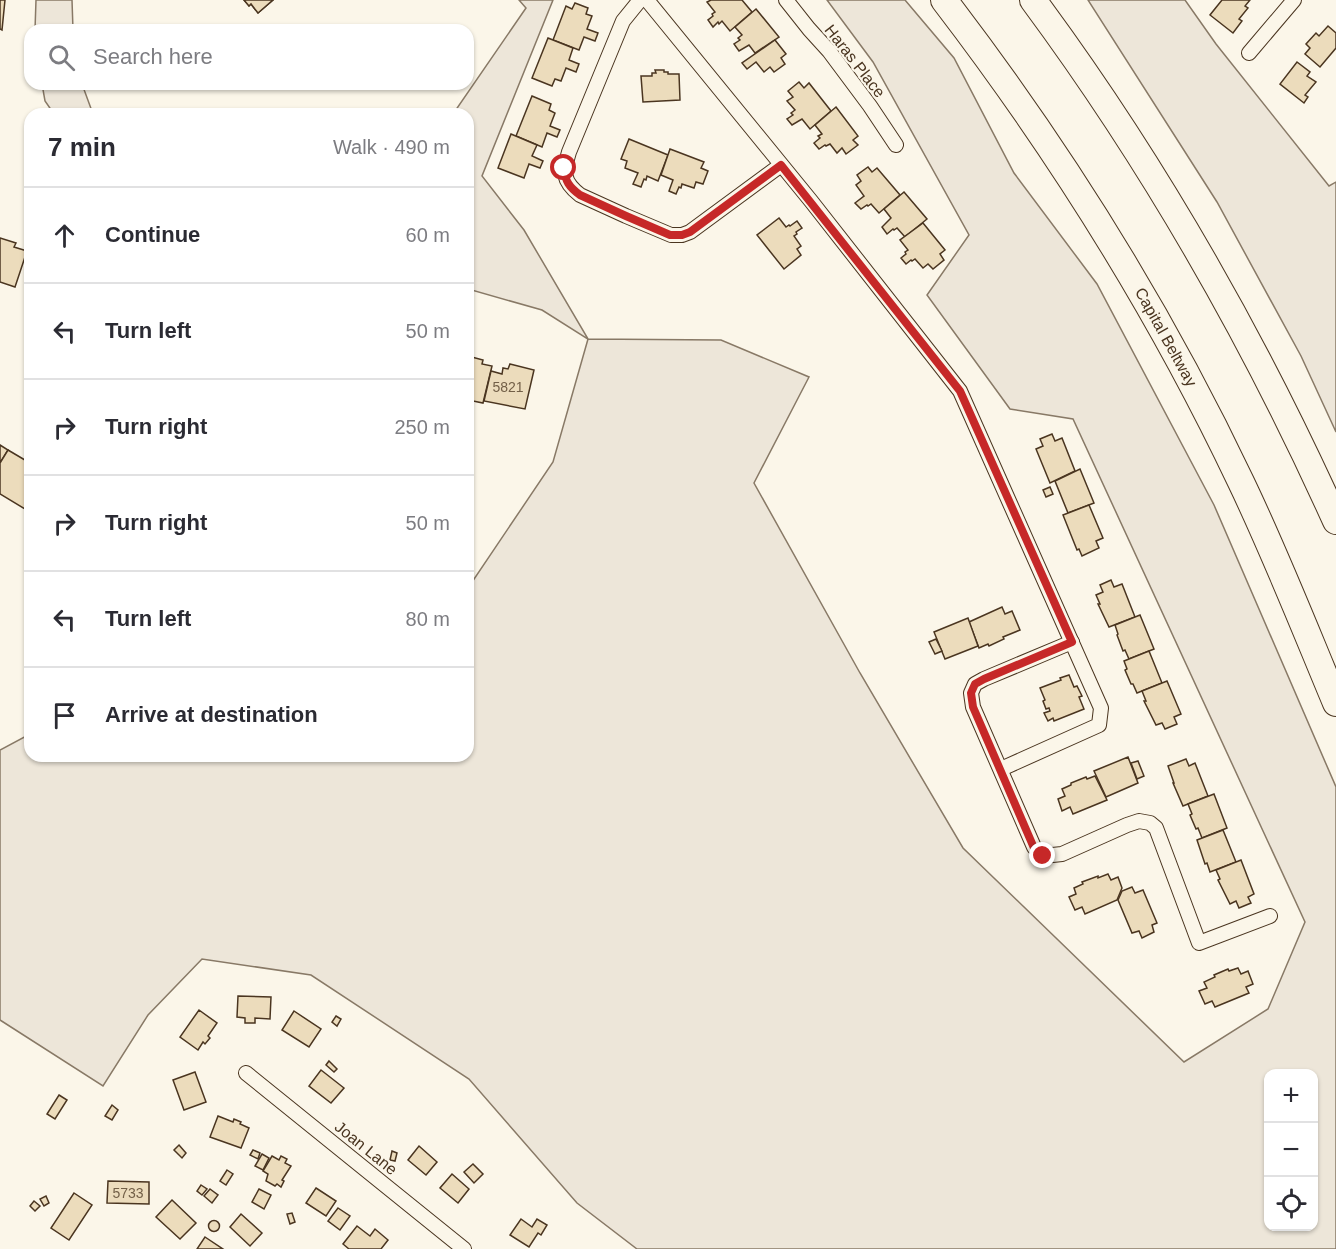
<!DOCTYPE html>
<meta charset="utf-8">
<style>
body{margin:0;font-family:Helvetica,sans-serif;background:#f2f2f3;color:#2b2b33}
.controls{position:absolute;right:18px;bottom:18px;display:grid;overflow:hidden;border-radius:12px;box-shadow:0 2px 4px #0004}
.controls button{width:54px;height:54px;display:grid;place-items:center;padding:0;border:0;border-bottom:2px solid #e1e1e2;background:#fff;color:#2b2b33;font:30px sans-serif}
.stop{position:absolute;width:18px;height:18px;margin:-14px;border:4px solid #c62828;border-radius:50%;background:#fff}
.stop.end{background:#c62828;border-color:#fff;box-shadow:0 2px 6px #0008}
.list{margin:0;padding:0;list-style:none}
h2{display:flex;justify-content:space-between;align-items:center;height:78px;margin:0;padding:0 24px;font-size:26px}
h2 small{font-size:20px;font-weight:400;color:#7c7c81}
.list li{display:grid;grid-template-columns:39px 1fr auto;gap:18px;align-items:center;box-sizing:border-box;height:96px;padding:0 24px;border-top:2px solid #e1e1e2}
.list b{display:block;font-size:22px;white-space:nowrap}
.list em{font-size:20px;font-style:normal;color:#7c7c81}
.icon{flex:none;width:33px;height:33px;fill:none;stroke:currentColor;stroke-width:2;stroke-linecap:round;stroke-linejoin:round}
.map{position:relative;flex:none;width:1336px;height:1249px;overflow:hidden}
.search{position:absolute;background:#fff;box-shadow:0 2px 4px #0004;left:24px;top:24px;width:450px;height:66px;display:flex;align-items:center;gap:15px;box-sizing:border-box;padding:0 21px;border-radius:18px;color:#7c7c81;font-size:22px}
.panel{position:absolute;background:#fff;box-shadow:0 2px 4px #0004;left:24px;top:108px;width:450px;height:654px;border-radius:18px}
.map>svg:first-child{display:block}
.green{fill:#ede6d9;stroke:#887966;stroke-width:1.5;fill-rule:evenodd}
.building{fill:#ecdcbc;stroke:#4a3520;stroke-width:1.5}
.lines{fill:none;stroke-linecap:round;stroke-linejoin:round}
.minor-casing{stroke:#4a3520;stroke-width:16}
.motorway-casing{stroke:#4a3520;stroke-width:28}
.minor{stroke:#fbf6e9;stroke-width:14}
.motorway{stroke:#fbf6e9;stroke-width:26}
.route{stroke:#c62828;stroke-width:8}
.labels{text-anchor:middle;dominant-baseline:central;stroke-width:4.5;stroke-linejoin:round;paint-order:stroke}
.number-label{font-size:14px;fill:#725f47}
.street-label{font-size:16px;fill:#4a3520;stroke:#fbf6e9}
</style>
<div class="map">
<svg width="1336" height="1249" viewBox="0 0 1336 1249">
<rect width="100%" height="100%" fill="#fbf6e9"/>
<g class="green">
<polygon points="36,0 72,0 73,30 35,30"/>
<path d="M519,0H553L482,176L524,230L588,339L721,340L809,377L754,483L860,673L963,848L1184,1062L1268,1009L1305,922L1073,419L1010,409L927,295L969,235L873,62L827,0H905L954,58L1014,173L1097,284L1214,505L1336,787V1249H637L577,1203L469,1079L311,975L202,959L148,1015L103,1086L0,1020V750L30,734V756H468V588L553,462L588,339L542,310L468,289V114H453L526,8ZM1268,1074H1314V1226H1268Z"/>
<polygon points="1088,0 1185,0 1216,44 1329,186 1336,182 1336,432 1301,356 1217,202"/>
<polygon points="42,84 82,84 93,114 54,114 45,101"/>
</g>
<g class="building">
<polygon points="0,0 5,0 2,30 0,29"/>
<polygon points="244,0 273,0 258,13 251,4 249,6"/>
<polygon points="244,0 273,0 258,13 251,4 249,6"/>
<polygon points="711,0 742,0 752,12 730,31 722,21 719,24 718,22 713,27 708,20 713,16 712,14 715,12 707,2"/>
<polygon points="1222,0 1250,0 1245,6 1248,8 1239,19 1242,21 1233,33 1210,15"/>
<polygon points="575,3 588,8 586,14 592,16 587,29 598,33 595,41 584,37 579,50 553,40 566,6 572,9"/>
<polygon points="756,9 779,37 755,53 749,45 739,51 734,44 740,40 738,38 742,35 735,27"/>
<polygon points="1328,26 1336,33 1336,48 1320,67 1305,54 1310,48 1306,44 1316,33 1319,36"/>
<polygon points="548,38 573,48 569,60 579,64 576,72 566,68 561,81 555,79 552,86 532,78"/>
<polygon points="775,40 786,54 781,58 785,64 774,72 770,67 764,72 756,62 747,69 742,63"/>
<polygon points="1297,62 1310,72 1307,76 1316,82 1305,95 1308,97 1304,103 1280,84"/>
<polygon points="655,70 664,70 664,72 668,72 668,74 679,74 680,100 643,102 641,76 652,76 652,73 656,73"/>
<polygon points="799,82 804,88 809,83 831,111 810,129 802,119 792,125 787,119 793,115 791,113 795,110 787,101 793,97 788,91"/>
<polygon points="532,96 551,104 549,110 555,113 550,126 560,130 557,137 547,133 542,147 516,136"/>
<polygon points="836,107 858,136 853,140 858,145 846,154 842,148 837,153 830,144 826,146 825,145 819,149 814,143 820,138 818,136 822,134 815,125"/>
<polygon points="511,134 537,145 532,156 543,161 540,168 529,164 524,178 498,168"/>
<polygon points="629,139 668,155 658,181 647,176 646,180 644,179 641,187 633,184 638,173 625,168 627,161 621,159"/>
<polygon points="670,149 704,162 701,168 708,171 703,184 696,182 694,188 682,184 681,188 679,187 676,194 669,191 673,180 661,175"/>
<polygon points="868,167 872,172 877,168 900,195 879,213 871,204 868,206 867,205 861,209 855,203 864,196 856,185 861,181 857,175"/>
<polygon points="904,192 927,219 905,237 897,228 894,230 893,229 887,234 882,227 891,218 884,209"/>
<polygon points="779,218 786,227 789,225 790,226 797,221 802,228 796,232 797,234 794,236 801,246 797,249 801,255 784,269 757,235"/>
<polygon points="923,223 945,250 940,254 944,260 933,269 928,264 923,268 915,259 912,261 911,260 906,264 901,258 906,254 905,252 908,250 900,240"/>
<polygon points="0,238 16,243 14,247 27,251 15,287 0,282"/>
<polygon points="468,356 483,360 482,364 492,366 483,403 468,400"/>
<polygon points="510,364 534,370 525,409 484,401 491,371 502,374 503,368 508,369"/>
<polygon points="1052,434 1055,441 1062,438 1075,471 1050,483 1036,449 1043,446 1040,439"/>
<polygon points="0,445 8,450 0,463"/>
<polygon points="8,450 30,463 30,512 0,494 0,463"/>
<polygon points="1080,469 1094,503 1068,513 1055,481"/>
<polygon points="1050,487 1053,494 1046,497 1043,490"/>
<polygon points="1089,505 1103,538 1096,541 1099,548 1082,556 1079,549 1077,550 1063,515"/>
<polygon points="1111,580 1114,587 1122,584 1135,617 1109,627 1098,604 1100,604 1096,595 1103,592 1100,585"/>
<polygon points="1002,607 1005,614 1012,611 1020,630 1003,637 1004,639 989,646 988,644 979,648 969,622"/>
<polygon points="1140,615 1154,649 1129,659 1125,650 1123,651 1117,635 1118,634 1115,625"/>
<polygon points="968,618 978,646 945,659 934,632"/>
<polygon points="936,639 942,651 935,654 929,642"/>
<polygon points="1149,651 1162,683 1137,693 1133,684 1131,684 1125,670 1127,669 1124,661"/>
<polygon points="1069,675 1074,687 1077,686 1082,696 1079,697 1084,709 1054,721 1053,718 1048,721 1044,713 1050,711 1049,708 1046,709 1043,701 1045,700 1040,688 1061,680 1060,678"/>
<polygon points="1167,681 1181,714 1174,717 1177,724 1165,729 1162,723 1156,725 1144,701 1146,701 1142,691"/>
<polygon points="1128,757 1138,783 1106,797 1094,771"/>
<polygon points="1186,759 1189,766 1195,763 1208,796 1183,806 1173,783 1174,783 1168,766"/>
<polygon points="1138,761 1144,776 1137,779 1131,763"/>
<polygon points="1095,776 1107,800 1073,814 1070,807 1062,811 1058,799 1065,796 1062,789 1071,785 1071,783 1086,777 1087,779"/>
<polygon points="1214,794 1227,828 1202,838 1198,828 1196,829 1190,815 1192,814 1188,804"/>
<polygon points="1223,830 1236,862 1210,872 1207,863 1205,864 1197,840"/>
<polygon points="1241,860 1254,894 1248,897 1251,903 1239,908 1236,901 1230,904 1218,880 1220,879 1216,870"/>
<polygon points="1108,874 1111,880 1118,877 1122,888 1117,900 1085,914 1082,907 1075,910 1069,897 1076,894 1074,888 1083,884 1082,882 1098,876 1098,878"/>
<polygon points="1132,887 1135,893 1143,890 1157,923 1152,925 1154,932 1142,938 1139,931 1132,933 1118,900 1122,891"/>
<polygon points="1238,968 1241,974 1248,971 1253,984 1246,987 1249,993 1215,1007 1212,1001 1205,1004 1199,991 1207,988 1204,982 1215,977 1214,975 1228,969 1229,971"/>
<polygon points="238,996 271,997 270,1019 255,1018 255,1023 245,1023 245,1018 237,1017"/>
<polygon points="199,1010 217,1023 208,1036 210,1038 205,1044 203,1042 198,1050 180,1037"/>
<polygon points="294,1011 321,1029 309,1047 282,1030"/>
<polygon points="336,1016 341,1019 337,1026 332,1022"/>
<polygon points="329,1061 337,1069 334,1072 326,1065"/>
<polygon points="321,1070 344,1088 331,1103 309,1086"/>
<polygon points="195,1072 206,1102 184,1110 173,1080"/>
<polygon points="59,1095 67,1100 55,1119 47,1114"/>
<polygon points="112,1105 118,1110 112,1120 105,1116"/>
<polygon points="218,1116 233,1122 234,1119 241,1122 240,1124 249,1128 241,1148 210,1137"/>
<polygon points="179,1145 186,1153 182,1158 174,1150"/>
<polygon points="419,1146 437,1162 426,1175 408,1160"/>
<polygon points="253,1150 260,1153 258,1159 250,1155"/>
<polygon points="392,1151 397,1153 395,1161 390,1160"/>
<polygon points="262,1154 269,1158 263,1170 255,1166"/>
<polygon points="272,1156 279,1160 281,1156 287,1159 285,1163 291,1166 282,1180 284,1181 281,1187 277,1184 275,1186 266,1181 268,1174 263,1171"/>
<polygon points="473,1164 483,1174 474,1183 464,1172"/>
<polygon points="227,1170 233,1174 226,1185 220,1181"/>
<polygon points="452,1174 469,1189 458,1203 440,1188"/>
<polygon points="108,1181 149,1182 149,1204 107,1203"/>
<polygon points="201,1185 207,1189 202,1195 197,1191"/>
<polygon points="316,1188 336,1201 326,1216 306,1203"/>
<polygon points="210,1189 218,1195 212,1203 204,1196"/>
<polygon points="259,1189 271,1195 264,1209 252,1202"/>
<polygon points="74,1193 92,1205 69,1240 51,1228"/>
<polygon points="46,1196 49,1203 44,1206 40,1199"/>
<polygon points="172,1200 196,1223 180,1239 156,1217"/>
<polygon points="34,1201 40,1206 35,1211 30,1206"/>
<polygon points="338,1208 350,1216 340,1230 328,1221"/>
<polygon points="292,1213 295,1222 290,1224 287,1214"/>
<polygon points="241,1214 262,1233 250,1246 230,1227"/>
<polygon points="521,1219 532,1227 537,1219 547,1225 541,1235 538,1233 529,1247 510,1235"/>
<circle cx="214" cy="1226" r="5.5"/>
<polygon points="357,1226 370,1236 375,1229 388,1240 381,1249 349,1249 343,1244"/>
<polygon points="205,1237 223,1249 197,1249"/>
</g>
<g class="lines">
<g class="minor-casing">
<g id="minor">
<path d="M640,0L623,21L569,152C563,172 562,181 580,195L626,216L671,235H682L690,232L781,165"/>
<polyline points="647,0 811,201 960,391 1101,708 1099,725 1001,769"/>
<polyline points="786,0 809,29 829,51 870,106 896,145"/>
<polyline points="1249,53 1294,0"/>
<polyline points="1072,642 984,679 975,684 971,693 973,707 1034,847 1043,856 1062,854 1127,825 1139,821 1150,823 1156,828 1199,943 1270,916"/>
<polyline points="246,1073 464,1249"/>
</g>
</g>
<g class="motorway-casing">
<g id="motorway">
<path d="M944,0C1059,150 1160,311 1241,482C1276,555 1305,629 1336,703"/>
<path d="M1033,0C1153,162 1253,337 1336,521"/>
</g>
</g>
<use href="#minor" class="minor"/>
<use href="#motorway" class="motorway"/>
</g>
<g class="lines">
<path class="route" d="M564,168C565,181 569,187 580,195L626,216L670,235H682L690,232L781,165L960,391L1072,642L984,679L975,684L971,693L973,707L1034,848L1043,856"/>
</g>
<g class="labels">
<g class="number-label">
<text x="508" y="387">5821</text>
<text x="128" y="1193">5733</text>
</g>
<g class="street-label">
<text transform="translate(855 61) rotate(52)">Haras Place</text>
<text transform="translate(1166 337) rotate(61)">Capital Beltway</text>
<text transform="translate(366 1148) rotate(39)">Joan Lane</text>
</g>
</g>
</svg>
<div class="controls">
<button>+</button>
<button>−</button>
<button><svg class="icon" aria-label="locate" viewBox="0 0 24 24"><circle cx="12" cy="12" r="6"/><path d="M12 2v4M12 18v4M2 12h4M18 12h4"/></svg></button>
</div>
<div class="stop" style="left:564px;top:168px"></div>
<div class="stop end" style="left:1043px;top:856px"></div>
<div class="search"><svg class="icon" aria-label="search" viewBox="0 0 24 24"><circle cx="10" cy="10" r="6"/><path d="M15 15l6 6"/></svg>Search here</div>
<section class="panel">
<h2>7 min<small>Walk · 490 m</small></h2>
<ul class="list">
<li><svg class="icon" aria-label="ahead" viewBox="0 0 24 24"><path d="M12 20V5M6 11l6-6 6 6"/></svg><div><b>Continue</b></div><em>60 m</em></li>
<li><svg class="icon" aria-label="left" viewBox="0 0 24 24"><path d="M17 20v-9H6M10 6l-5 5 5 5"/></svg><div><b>Turn left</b></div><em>50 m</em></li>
<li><svg class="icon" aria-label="right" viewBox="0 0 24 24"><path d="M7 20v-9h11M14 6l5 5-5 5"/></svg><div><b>Turn right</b></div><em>250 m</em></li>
<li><svg class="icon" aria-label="right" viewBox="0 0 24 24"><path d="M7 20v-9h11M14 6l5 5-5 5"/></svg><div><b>Turn right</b></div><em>50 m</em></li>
<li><svg class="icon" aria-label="left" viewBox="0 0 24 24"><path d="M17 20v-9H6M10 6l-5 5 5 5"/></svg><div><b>Turn left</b></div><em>80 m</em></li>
<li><svg class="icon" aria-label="arrive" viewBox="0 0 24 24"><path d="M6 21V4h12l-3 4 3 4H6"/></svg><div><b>Arrive at destination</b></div></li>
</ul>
</section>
</div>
